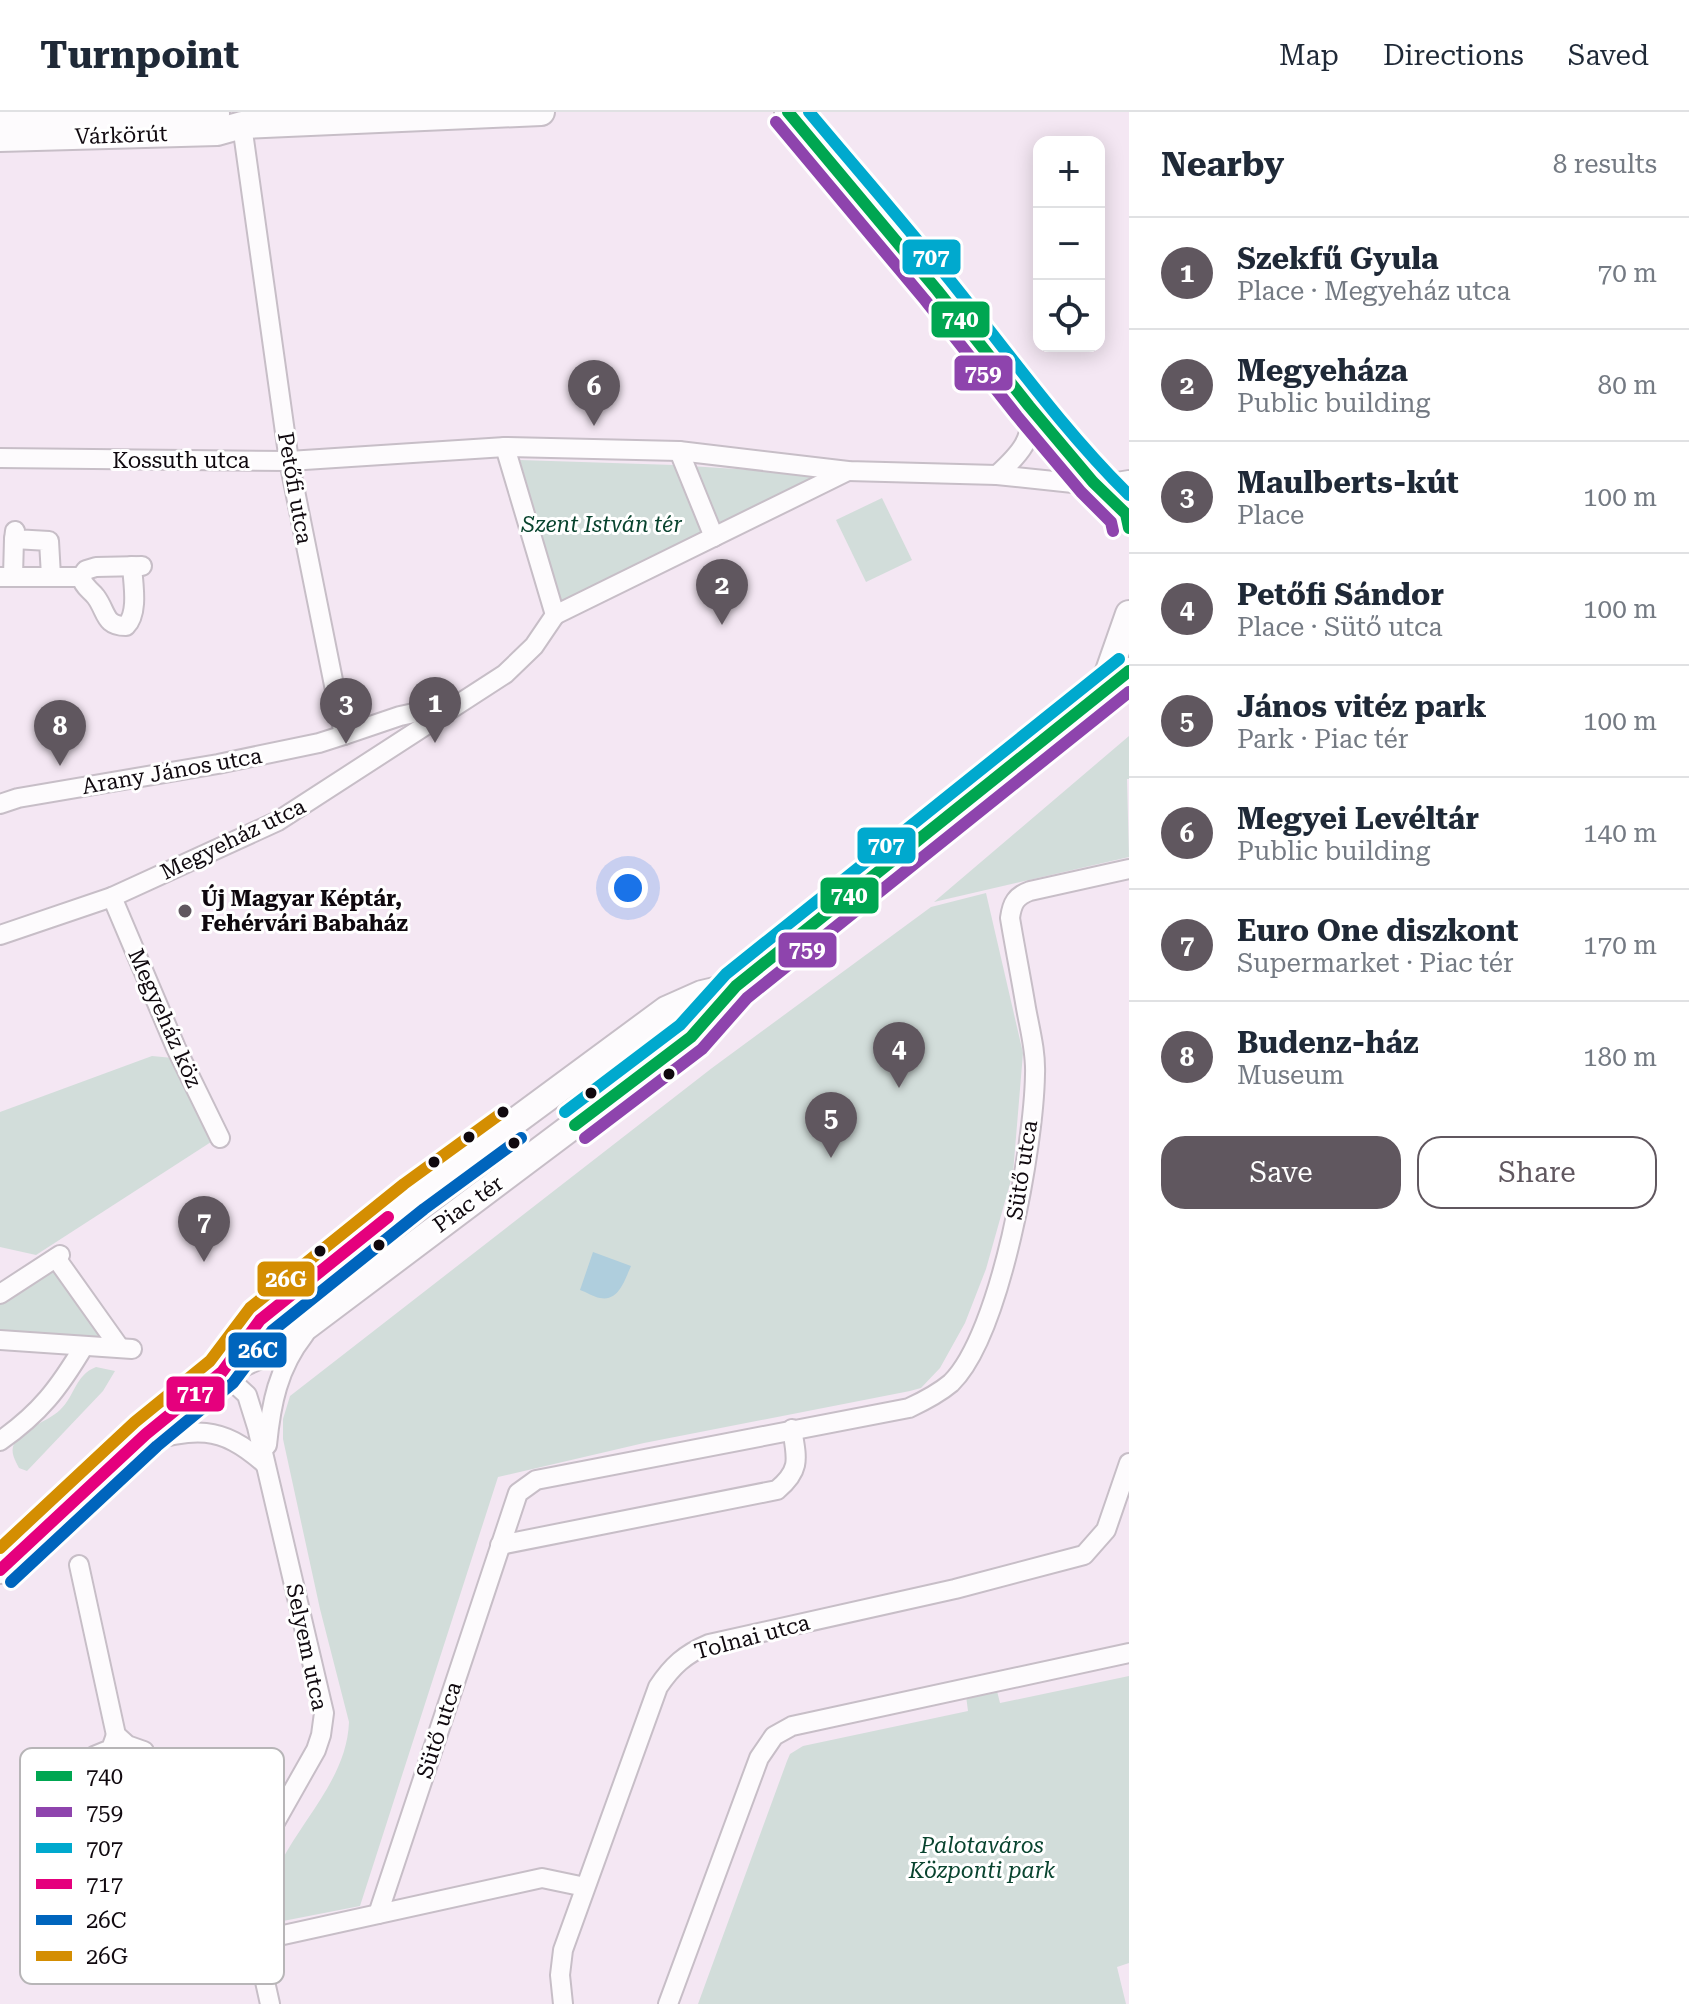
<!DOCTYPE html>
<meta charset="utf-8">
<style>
body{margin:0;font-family:"Roboto Serif",serif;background:#f6f6f7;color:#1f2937}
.controls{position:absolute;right:24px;top:24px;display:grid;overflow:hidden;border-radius:16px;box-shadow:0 4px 20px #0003}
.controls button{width:72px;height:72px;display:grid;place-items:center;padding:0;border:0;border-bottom:2px solid #e0e1e3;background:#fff;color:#1f2937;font:40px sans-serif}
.you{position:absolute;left:628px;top:776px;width:28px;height:28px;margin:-20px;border:6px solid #fff;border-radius:50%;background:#1a73e8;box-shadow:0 0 0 12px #1a73e833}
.badge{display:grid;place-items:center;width:52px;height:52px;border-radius:50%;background:#60575f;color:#fff;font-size:26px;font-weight:700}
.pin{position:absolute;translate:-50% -66px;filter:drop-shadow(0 2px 4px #0008)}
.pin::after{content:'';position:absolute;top:42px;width:28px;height:24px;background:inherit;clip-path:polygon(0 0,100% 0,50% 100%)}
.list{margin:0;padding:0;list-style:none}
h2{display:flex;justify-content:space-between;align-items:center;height:104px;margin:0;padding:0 32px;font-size:34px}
h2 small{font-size:26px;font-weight:400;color:#747a83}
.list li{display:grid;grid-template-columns:52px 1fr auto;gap:24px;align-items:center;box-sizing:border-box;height:112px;padding:0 32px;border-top:2px solid #e0e1e3}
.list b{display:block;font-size:30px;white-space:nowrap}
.list p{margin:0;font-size:26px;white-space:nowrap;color:#747a83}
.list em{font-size:26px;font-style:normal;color:#747a83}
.actions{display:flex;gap:16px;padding:24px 32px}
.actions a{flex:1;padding:18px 0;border:2px solid #60575f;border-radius:24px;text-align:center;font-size:28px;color:#60575f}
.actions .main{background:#60575f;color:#fff}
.icon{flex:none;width:44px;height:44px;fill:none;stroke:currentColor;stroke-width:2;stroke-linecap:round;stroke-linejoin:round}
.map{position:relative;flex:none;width:1129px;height:1892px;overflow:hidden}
header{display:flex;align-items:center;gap:48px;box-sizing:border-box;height:112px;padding:0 40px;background:#fff;border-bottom:2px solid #e0e1e3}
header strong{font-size:38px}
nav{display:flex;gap:44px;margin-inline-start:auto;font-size:28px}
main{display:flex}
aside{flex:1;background:#fff}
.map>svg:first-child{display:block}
.green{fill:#d2ddda}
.water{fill:#afcedd}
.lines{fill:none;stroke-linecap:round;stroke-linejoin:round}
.street-casing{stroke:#c7bec7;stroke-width:22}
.secondary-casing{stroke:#c7bec7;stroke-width:30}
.street{stroke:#fdfbfd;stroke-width:18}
.secondary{stroke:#fdfbfd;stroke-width:26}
.bus-1-casing{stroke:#fff;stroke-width:18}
.bus-2-casing{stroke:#fff;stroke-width:18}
.bus-3-casing{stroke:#fff;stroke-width:18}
.bus-4-casing{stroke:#fff;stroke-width:18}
.bus-5-casing{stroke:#fff;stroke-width:18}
.bus-6-casing{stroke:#fff;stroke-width:18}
.bus-1{stroke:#00a651;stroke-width:12}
.bus-2{stroke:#8e44ad;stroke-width:12}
.bus-3{stroke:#00a9ce;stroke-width:12}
.bus-4{stroke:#e5007d;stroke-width:12}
.bus-5{stroke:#0065bd;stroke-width:12}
.bus-6{stroke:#d48e02;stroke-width:12}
.poi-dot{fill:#60575f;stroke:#fff;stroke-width:3}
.bus-dot{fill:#10090f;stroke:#fff;stroke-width:3}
.labels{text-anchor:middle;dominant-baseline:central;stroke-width:6;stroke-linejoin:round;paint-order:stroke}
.street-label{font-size:22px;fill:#10090f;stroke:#fff}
.park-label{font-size:22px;font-style:italic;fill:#09442f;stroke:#fff}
.poi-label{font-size:22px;font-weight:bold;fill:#10090f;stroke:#fff;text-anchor:start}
.key{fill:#fff;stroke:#b7b5b7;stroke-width:2}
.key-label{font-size:22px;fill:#10090f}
.line-badge{stroke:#fff;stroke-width:3}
.badge-label{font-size:22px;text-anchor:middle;font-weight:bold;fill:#fff}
</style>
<header>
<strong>Turnpoint</strong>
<nav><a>Map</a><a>Directions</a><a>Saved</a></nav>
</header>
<main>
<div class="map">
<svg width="1129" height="1892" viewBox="0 0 1129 1892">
<rect width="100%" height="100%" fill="#f4e7f3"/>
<g class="green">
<polygon points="520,348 674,353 814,362 818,373 563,499"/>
<polygon points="882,386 912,448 866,470 836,408"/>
<polygon points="1129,624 1129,667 1127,667 1129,745 934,790"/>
<path d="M986,781L1023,941L1013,1061L986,1157L965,1211L940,1256L921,1276L910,1279L644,1331L498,1365L360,1794L283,1809L272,1801L268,1792C271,1777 275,1763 281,1750C305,1704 347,1664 349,1610L320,1497L283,1327V1307L290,1284L712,956L931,795Z"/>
<polygon points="152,944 173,946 211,1030 36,1143 0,1135 0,1000"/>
<polygon points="61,1159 106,1222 96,1230 0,1222 0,1189 41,1163"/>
<path d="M96,1255L115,1259L103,1279L27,1359L19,1356C15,1348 10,1340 14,1332C23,1316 47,1310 60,1298C75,1284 75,1263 96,1255Z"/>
<polygon points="1129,1564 1129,1851 1117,1855 1126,1892 698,1892 787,1649 790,1642 803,1634 968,1599 965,1576 996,1575 1000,1591"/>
</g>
<path class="water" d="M593,1140L631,1154C625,1167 619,1190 600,1186C593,1185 587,1180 580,1178Z"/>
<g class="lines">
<g class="street-casing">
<g id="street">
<polyline points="242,13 289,349 344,623 400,604 456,592"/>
<polyline points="505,335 555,503"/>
<polyline points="679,339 714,425"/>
<polyline points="0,346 289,349 505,335 679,339 848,359 997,363 1073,371 1099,379"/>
<polyline points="1089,362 1117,370 1129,368"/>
<path d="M997,363C1019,343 1036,326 1029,294"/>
<polyline points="15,419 14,427 49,429 51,464"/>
<polyline points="13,464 14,427"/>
<polyline points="0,465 81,465"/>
<path d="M81,465C84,476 90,477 96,485C107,500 104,514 126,514C139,501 133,471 132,454"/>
<polyline points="81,465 86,458 96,455 142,454"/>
<polyline points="555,503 848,359"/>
<polyline points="0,692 18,686 218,652 319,631 344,623"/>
<polyline points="112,785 176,936 220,1026"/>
<polyline points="0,823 112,785 278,709 505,562 534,534 555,503"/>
<polyline points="56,1146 120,1236"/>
<polyline points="0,1182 60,1143"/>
<polyline points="0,1228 132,1237"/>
<polyline points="222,1260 247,1283 257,1315 324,1601 321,1623 316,1638 256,1744 249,1767 248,1780 256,1829 270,1892"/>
<path d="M0,1329C40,1301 59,1276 84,1234"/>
<path d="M139,1331C195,1317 219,1311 265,1352"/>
<path d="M267,1333C271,1292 278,1256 304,1223"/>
<path d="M500,1433L777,1378C801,1358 797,1347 792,1317"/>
<polyline points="79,1453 116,1623 127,1633 144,1639"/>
<polyline points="94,1644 111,1637 116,1623"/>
<path d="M378,1802L518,1381L536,1368L909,1296C924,1289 938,1282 951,1271C1001,1222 1034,1033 1035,962C1036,940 1030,918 1026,896C1021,866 1015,836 1010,806C1012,791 1016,784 1030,779L1129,757"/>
<polyline points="256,1829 542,1766 585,1775"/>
<path d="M563,1892L560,1863L563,1838L658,1575C672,1554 685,1542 709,1532L955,1477L1084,1443L1106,1418L1129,1351"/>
<polyline points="668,1892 759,1646 774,1624 792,1614 1129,1541"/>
</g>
</g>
<g class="secondary-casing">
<g id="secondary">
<polyline points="788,0 937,178 1084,359 1129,405"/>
<polyline points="0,7 216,2"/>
<polyline points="0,26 217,20 242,13 541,0"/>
<polyline points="1102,579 1129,502"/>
<polyline points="224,1257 260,1208 414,1084 666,898 702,882 736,874"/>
<polyline points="0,1458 169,1301 222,1260 280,1234 691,925 736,874 1129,559"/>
</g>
</g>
<use href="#street" class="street"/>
<use href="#secondary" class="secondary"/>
<g class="bus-1-casing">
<g id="bus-1">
<polyline points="788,0 937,178 1029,294 1093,370 1126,402 1129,416"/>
<polyline points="575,1013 691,925 736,874 1129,559"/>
</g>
</g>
<g class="bus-2-casing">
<g id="bus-2">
<polyline points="776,10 925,188 1017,304 1081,380 1111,410 1113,419"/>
<polyline points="585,1026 702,937 747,886 1129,580"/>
</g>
</g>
<g class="bus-3-casing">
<g id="bus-3">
<path d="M809,0C860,61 912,120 961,182C1015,250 1067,322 1129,383"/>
<polyline points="565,1000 680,913 726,862 1119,547"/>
</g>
</g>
<g class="bus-4-casing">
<polyline id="bus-4" points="0,1458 146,1322 222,1260 260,1208 388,1105"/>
</g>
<g class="bus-5-casing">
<polyline id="bus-5" points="11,1470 157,1334 233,1271 272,1219 424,1097 521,1026"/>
</g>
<g class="bus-6-casing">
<polyline id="bus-6" points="0,1436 135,1310 210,1249 250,1196 404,1072 503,1000"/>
</g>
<use href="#bus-1" class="bus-1"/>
<use href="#bus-2" class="bus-2"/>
<use href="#bus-3" class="bus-3"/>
<use href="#bus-4" class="bus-4"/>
<use href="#bus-5" class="bus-5"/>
<use href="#bus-6" class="bus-6"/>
</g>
<circle class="poi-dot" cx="185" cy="799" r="8"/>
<g class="bus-dot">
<circle cx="669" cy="962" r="7"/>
<circle cx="591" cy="981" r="7"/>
<circle cx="503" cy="1000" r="7"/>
<circle cx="469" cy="1025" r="7"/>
<circle cx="514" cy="1031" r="7"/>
<circle cx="434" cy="1050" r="7"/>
<circle cx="379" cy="1133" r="7"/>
<circle cx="320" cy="1139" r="7"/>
</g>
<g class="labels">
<g class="street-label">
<text transform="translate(121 23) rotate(-2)">Várkörút</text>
<text x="181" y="348">Kossuth utca</text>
<text transform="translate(295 376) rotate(80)">Petőfi utca</text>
<text transform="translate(172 659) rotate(-10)">Arany János utca</text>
<text transform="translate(233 727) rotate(-26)">Megyeház utca</text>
<text transform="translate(165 906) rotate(66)">Megyeház köz</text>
<text transform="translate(1022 1058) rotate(-81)">Sütő utca</text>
<text transform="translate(468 1092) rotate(-36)">Piac tér</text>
<text transform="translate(752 1525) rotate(-15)">Tolnai utca</text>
<text transform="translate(307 1535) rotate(78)">Selyem utca</text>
<text transform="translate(439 1618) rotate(-72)">Sütő utca</text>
</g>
<g class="park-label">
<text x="602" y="412">Szent István tér</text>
<text x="982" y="1733">Palotaváros<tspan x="982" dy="25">Központi park</tspan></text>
</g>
<g class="poi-label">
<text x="201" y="786">Új Magyar Képtár,<tspan x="201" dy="25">Fehérvári Babaház</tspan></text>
</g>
</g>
<rect x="20" y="1636" width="264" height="236" rx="12" class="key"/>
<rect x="36" y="1659" width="36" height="10" fill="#00a651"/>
<rect x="36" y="1695" width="36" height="10" fill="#8e44ad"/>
<rect x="36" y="1731" width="36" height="10" fill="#00a9ce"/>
<rect x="36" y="1767" width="36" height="10" fill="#e5007d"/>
<rect x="36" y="1803" width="36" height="10" fill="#0065bd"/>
<rect x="36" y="1839" width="36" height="10" fill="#d48e02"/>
<g class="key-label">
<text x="86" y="1672">740</text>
<text x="86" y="1708">759</text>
<text x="86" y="1744">707</text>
<text x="86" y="1780">717</text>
<text x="86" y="1816">26C</text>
<text x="86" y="1852">26G</text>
</g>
<g class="line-badge">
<rect x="901" y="126" width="61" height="38" rx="8" fill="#00a9ce"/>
<rect x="930" y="188" width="61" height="39" rx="8" fill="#00a651"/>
<rect x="953" y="242" width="61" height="38" rx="8" fill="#8e44ad"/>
<rect x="856" y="714" width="61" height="39" rx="8" fill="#00a9ce"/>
<rect x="819" y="764" width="61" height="39" rx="8" fill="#00a651"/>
<rect x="777" y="819" width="61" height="38" rx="8" fill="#8e44ad"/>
<rect x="256" y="1148" width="60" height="38" rx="8" fill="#d48e02"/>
<rect x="227" y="1219" width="61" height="38" rx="8" fill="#0065bd"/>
<rect x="165" y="1263" width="61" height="38" rx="8" fill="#e5007d"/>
</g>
<g class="badge-label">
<text x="931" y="153">707</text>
<text x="960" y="215">740</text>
<text x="983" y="269">759</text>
<text x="886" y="741">707</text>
<text x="849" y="791">740</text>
<text x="807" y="845">759</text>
<text x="286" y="1175">26G</text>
<text x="258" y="1246">26C</text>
<text x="195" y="1289">717</text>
</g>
</svg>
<div class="controls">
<button>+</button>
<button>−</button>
<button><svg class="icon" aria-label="locate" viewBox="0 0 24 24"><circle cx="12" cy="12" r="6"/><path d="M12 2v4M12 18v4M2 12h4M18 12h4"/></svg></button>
</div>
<div class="you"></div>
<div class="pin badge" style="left:435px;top:631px">1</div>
<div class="pin badge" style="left:722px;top:513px">2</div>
<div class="pin badge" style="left:346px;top:632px">3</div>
<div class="pin badge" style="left:899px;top:976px">4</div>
<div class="pin badge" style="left:831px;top:1046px">5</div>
<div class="pin badge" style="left:594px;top:314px">6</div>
<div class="pin badge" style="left:204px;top:1150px">7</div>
<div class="pin badge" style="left:60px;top:654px">8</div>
</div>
<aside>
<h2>Nearby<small>8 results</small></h2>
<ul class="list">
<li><span class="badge">1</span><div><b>Szekfű Gyula</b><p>Place · Megyeház utca</p></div><em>70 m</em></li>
<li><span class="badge">2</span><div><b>Megyeháza</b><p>Public building</p></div><em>80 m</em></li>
<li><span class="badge">3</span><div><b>Maulberts-kút</b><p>Place</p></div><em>100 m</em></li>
<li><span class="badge">4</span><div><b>Petőfi Sándor</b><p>Place · Sütő utca</p></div><em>100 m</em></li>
<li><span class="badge">5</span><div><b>János vitéz park</b><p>Park · Piac tér</p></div><em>100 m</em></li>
<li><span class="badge">6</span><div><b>Megyei Levéltár</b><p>Public building</p></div><em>140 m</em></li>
<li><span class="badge">7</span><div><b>Euro One diszkont</b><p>Supermarket · Piac tér</p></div><em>170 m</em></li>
<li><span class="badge">8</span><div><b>Budenz-ház</b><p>Museum</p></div><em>180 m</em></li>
</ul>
<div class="actions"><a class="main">Save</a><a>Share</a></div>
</aside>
</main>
